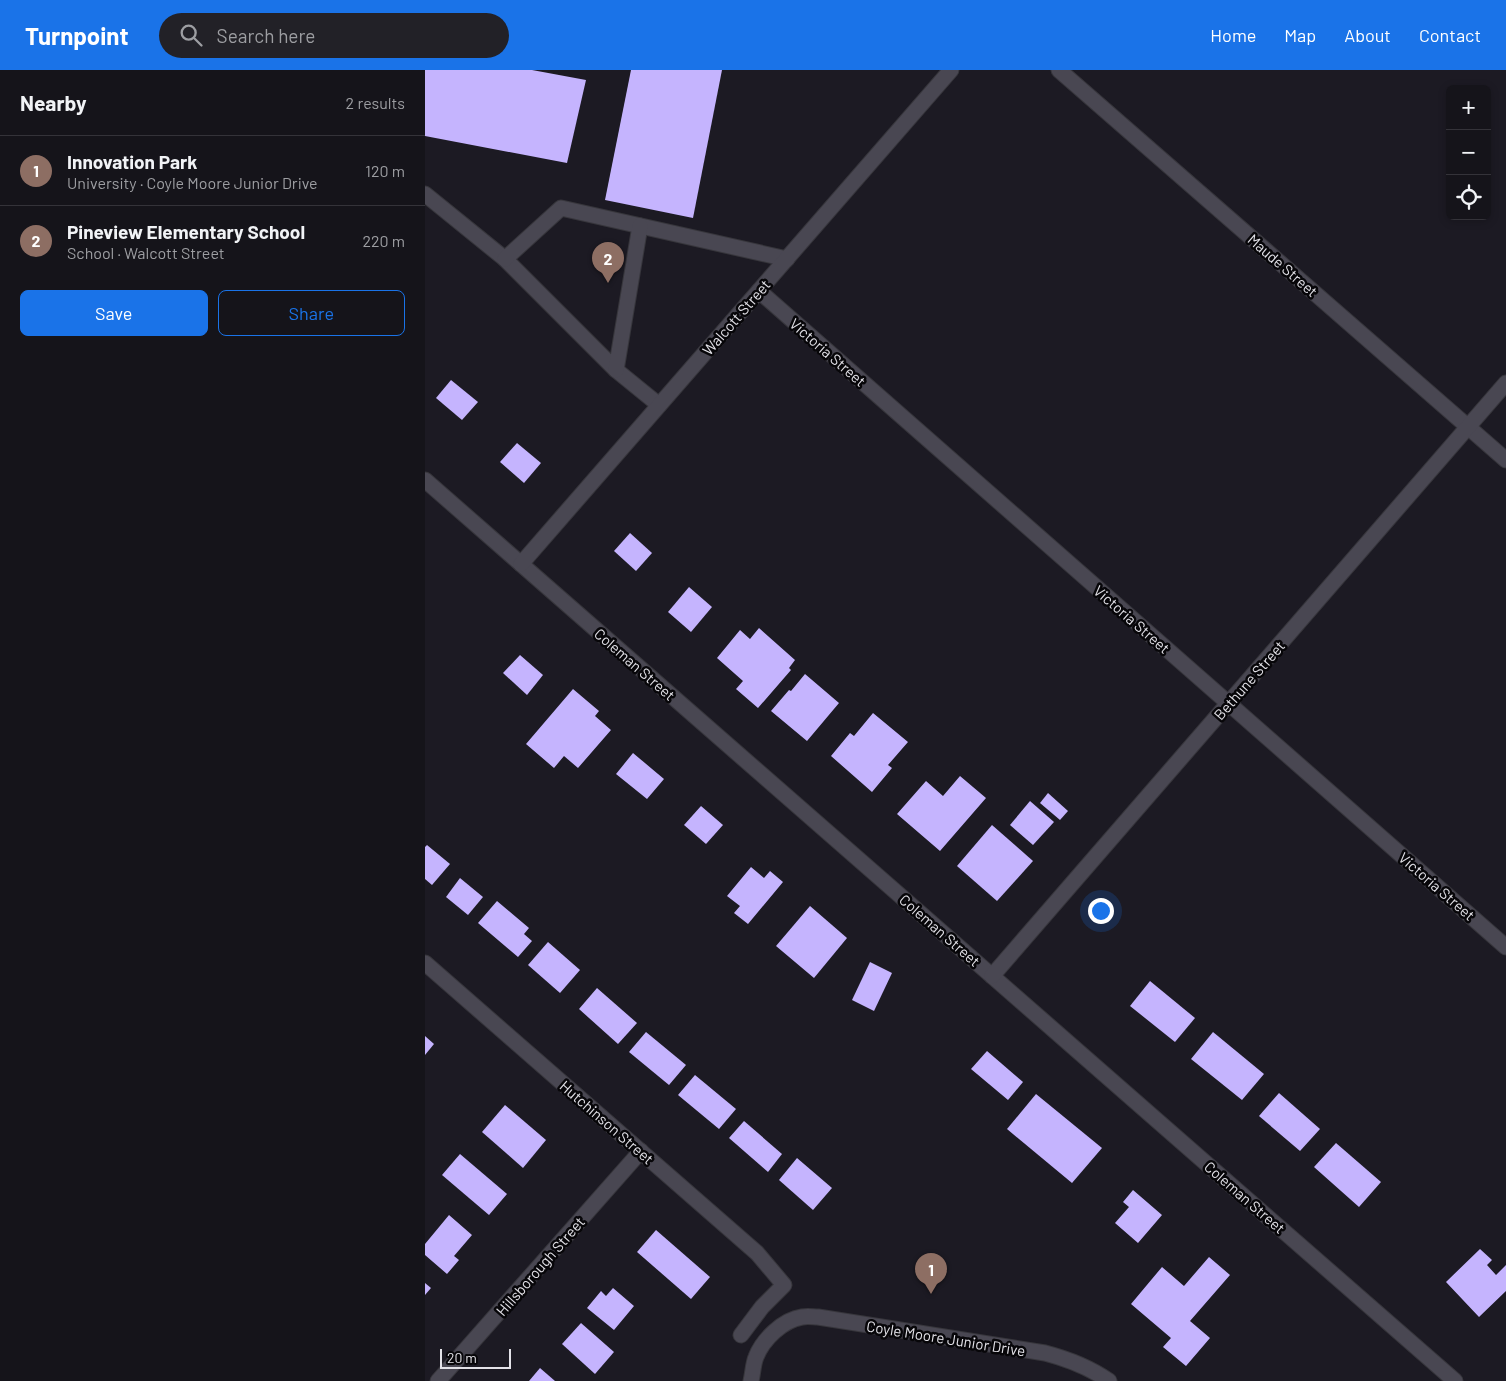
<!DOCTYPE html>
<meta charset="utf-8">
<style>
body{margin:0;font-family:Barlow,sans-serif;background:#222127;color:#f1f3f6}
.controls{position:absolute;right:15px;top:15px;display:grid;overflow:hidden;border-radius:8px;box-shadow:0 2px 8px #0003}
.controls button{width:45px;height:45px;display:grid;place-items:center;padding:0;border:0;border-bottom:1px solid #343339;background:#15141a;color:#f1f3f6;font:25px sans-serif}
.scale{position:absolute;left:15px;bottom:12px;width:71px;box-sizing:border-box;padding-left:5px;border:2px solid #e3e2e8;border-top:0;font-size:14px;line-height:18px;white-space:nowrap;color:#e3e2e8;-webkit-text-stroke:4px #070609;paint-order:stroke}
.you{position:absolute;left:675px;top:840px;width:18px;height:18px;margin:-12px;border:4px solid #fff;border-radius:50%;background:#1a73e8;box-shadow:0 0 0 8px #1a73e833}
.badge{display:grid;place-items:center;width:32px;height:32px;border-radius:50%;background:#1a73e8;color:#fff;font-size:16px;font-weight:700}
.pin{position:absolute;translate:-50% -41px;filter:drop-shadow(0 1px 2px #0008)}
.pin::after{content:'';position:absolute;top:26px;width:18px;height:15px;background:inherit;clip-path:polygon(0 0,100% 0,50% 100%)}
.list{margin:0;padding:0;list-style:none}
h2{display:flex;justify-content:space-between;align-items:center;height:65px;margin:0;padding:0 20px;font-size:21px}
h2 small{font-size:16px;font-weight:400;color:#9d9ea2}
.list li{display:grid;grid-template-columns:32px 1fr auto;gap:15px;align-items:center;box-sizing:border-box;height:70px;padding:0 20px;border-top:1px solid #343339}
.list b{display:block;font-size:19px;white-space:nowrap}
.list p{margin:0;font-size:16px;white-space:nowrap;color:#9d9ea2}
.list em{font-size:16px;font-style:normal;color:#9d9ea2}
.actions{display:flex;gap:10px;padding:15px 20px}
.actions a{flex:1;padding:11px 0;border:1px solid #1a73e8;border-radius:8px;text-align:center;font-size:18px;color:#1a73e8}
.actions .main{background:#1a73e8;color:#fff}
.icon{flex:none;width:28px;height:28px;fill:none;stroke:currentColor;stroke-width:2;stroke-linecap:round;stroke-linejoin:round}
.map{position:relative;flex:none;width:1081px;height:1311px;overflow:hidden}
header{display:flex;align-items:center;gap:30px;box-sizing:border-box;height:70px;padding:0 25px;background:#1a73e8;color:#fff}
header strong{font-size:24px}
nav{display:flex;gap:28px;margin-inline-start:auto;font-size:18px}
.search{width:350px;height:45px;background:#222127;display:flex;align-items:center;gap:12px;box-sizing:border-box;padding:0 18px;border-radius:28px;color:#9d9ea2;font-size:19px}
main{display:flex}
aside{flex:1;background:#15141a}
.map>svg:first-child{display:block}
.building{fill:#c5b4fe}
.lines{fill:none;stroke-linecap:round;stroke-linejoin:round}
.minor-casing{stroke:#37363c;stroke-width:17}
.minor{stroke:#494752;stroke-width:15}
.labels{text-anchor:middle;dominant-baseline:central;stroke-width:5;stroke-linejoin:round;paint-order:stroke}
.street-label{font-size:15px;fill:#e3e2e8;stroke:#070609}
</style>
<header>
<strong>Turnpoint</strong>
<div class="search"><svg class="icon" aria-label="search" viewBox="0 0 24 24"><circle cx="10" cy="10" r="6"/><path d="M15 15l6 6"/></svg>Search here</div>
<nav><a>Home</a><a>Map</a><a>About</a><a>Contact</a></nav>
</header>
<main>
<aside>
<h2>Nearby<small>2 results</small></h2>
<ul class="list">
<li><span class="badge" style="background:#8d6e63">1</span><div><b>Innovation Park</b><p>University · Coyle Moore Junior Drive</p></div><em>120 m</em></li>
<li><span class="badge" style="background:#8d6e63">2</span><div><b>Pineview Elementary School</b><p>School · Walcott Street</p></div><em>220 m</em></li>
</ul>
<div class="actions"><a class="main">Save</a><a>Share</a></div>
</aside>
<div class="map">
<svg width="1081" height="1311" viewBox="0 0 1081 1311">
<rect width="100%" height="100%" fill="#1c1a23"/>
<g class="building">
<polygon points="0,0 107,0 161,10 142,93 0,66"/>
<polygon points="206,0 297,0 268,148 180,130"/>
<polygon points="26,310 53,332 37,350 11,328"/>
<polygon points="92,373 116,393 99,413 75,392"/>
<polygon points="205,463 227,483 211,501 189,481"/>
<polygon points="264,517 287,537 266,562 243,542"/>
<polygon points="334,558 370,590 364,598 366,600 333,638 311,619 318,611 292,588 315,560 325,569"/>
<polygon points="95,585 118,605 102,625 78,603"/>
<polygon points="380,604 414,633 382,671 346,641 364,620 366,621"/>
<polygon points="148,619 174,641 170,646 186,660 153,698 139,686 129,698 101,674"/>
<polygon points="448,643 483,672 463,695 467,698 447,722 406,686 425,663 429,666"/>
<polygon points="208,683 239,709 222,729 191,704"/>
<polygon points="535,706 561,728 515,781 472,744 501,711 518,726"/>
<polygon points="623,723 643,741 635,750 615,733"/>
<polygon points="605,731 629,752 608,775 585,755"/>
<polygon points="276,736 298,755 281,774 259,755"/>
<polygon points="567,755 608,791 572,831 532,796"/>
<polygon points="2,775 25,794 7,815 0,809 0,777"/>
<polygon points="326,797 339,808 345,801 358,812 323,854 309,843 315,836 302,826"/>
<polygon points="35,808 58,827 43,845 21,827"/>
<polygon points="72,831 104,858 99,864 107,871 93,887 53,853"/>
<polygon points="385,836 422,868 389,908 351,876"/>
<polygon points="123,872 155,900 135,923 103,895"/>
<polygon points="445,892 467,903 449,941 427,930"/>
<polygon points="725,911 770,948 750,972 705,936"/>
<polygon points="172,918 212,953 193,974 154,939"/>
<polygon points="221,962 261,995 244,1015 204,982"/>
<polygon points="788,962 839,1004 817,1030 766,989"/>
<polygon points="0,966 9,974 0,985"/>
<polygon points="562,981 598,1012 583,1030 546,999"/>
<polygon points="270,1005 311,1039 294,1059 253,1025"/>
<polygon points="854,1023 895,1059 875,1081 834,1046"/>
<polygon points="611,1024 677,1078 647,1113 582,1059"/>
<polygon points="80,1035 121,1070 98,1098 57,1062"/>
<polygon points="319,1051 357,1084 343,1102 304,1068"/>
<polygon points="911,1073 956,1112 934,1137 889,1097"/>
<polygon points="35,1084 82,1124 64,1145 17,1105"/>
<polygon points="372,1088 407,1118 388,1140 354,1110"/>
<polygon points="708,1120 737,1145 713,1173 690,1153 704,1137 698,1132"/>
<polygon points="24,1145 47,1165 29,1186 34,1190 22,1204 0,1185 0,1174"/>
<polygon points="231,1160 285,1207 266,1229 212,1182"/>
<polygon points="1055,1179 1067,1190 1062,1195 1071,1205 1081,1195 1081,1221 1054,1247 1021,1212"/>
<polygon points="784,1187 805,1205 765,1251 785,1268 761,1296 738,1277 746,1268 706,1234 737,1197 759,1216"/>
<polygon points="0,1213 6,1218 0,1225"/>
<polygon points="188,1218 209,1236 189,1260 162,1238 176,1221 181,1226"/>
<polygon points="156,1253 189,1282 170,1304 137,1274"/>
<polygon points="115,1298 130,1311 104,1311"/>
</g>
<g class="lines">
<g class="minor-casing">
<g id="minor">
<polyline points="634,0 1081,390"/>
<polyline points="0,124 80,189 191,300 234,335"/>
<polyline points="80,189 136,138 362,189"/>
<polyline points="334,221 1081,877"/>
<polyline points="191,300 215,156"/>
<polyline points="0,410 1030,1311"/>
<polyline points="96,494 526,0"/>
<polyline points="0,893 332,1183 359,1215 337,1237 316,1265"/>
<polyline points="567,906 1081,313"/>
<polyline points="13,1311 216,1081"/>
<path d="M326,1311C328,1303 328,1294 331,1287C338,1269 358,1250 377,1247C383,1246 388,1247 393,1247L620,1283C643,1289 664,1297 684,1311"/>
</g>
</g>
<use href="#minor" class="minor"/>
</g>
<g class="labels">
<g class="street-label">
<text transform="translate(858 195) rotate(41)">Maude Street</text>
<text transform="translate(311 247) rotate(-49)">Walcott Street</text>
<text transform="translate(403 282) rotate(41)">Victoria Street</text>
<text transform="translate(707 549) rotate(41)">Victoria Street</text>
<text transform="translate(210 594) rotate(41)">Coleman Street</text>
<text transform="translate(824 610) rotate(-49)">Bethune Street</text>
<text transform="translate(1012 816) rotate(41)">Victoria Street</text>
<text transform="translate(515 860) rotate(41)">Coleman Street</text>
<text transform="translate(182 1052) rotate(41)">Hutchinson Street</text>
<text transform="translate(820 1127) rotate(41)">Coleman Street</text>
<text transform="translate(115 1196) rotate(-49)">Hillsborough Street</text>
<text transform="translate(521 1268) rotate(9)">Coyle Moore Junior Drive</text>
</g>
</g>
</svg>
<div class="controls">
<button>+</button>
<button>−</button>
<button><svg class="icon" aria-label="locate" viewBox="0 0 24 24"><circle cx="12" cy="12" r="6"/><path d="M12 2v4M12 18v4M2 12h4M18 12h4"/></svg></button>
</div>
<div class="scale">20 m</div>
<div class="you"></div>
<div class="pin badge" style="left:506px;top:1224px;background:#8d6e63">1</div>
<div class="pin badge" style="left:183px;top:213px;background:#8d6e63">2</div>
</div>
</main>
